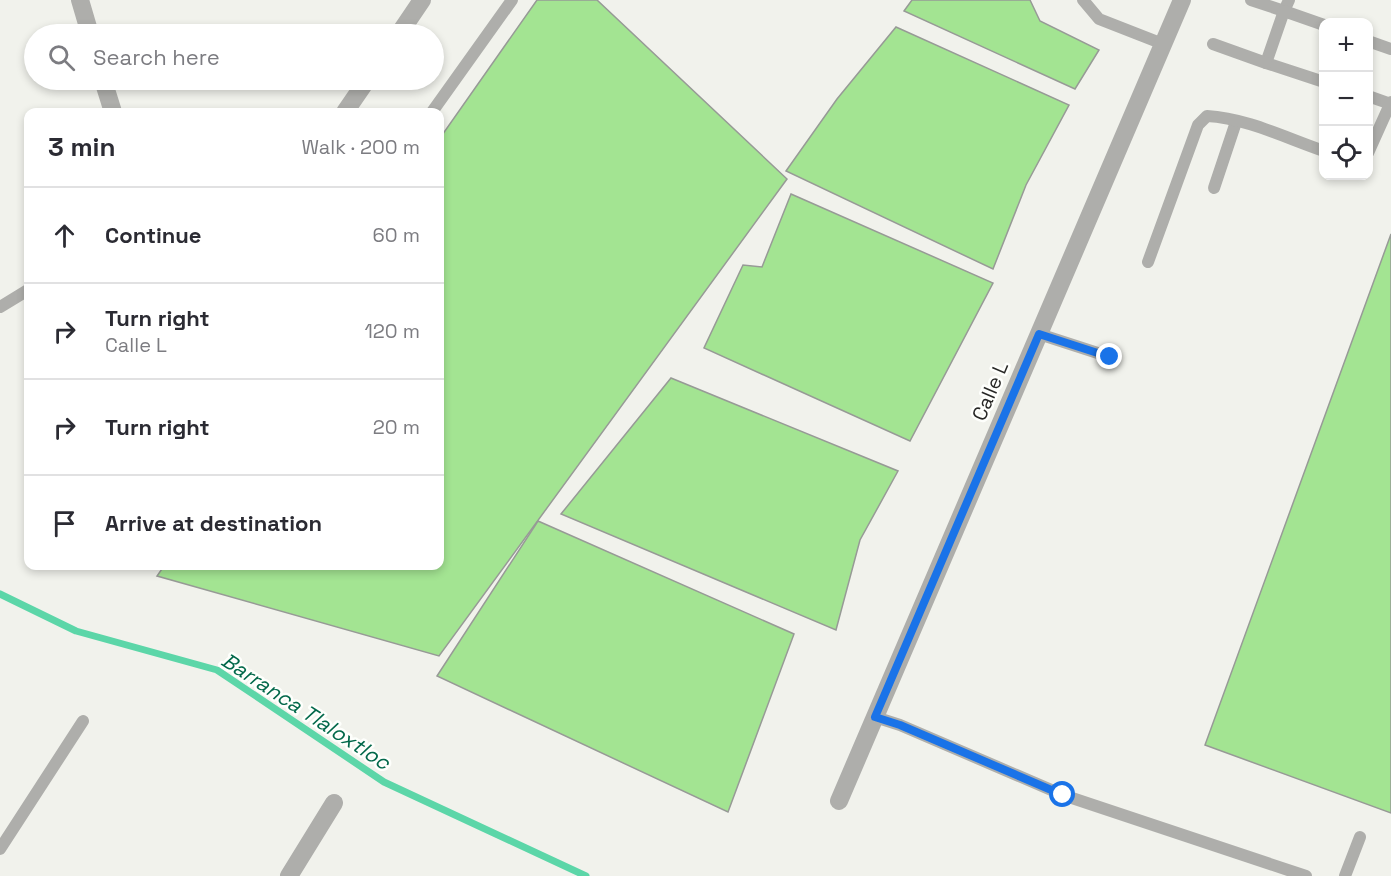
<!DOCTYPE html>
<meta charset="utf-8">
<style>
body{margin:0;font-family:"Space Grotesk",sans-serif;background:#f2f2f3;color:#2b2b33}
.controls{position:absolute;right:18px;top:18px;display:grid;overflow:hidden;border-radius:12px;box-shadow:0 3px 9px #0003}
.controls button{width:54px;height:54px;display:grid;place-items:center;padding:0;border:0;border-bottom:2px solid #e1e1e2;background:#fff;color:#2b2b33;font:30px sans-serif}
.stop{position:absolute;width:18px;height:18px;margin:-14px;border:4px solid #1a73e8;border-radius:50%;background:#fff}
.stop.end{background:#1a73e8;border-color:#fff;box-shadow:0 2px 6px #0008}
.list{margin:0;padding:0;list-style:none}
h2{display:flex;justify-content:space-between;align-items:center;height:78px;margin:0;padding:0 24px;font-size:26px}
h2 small{font-size:20px;font-weight:400;color:#7c7c81}
.list li{display:grid;grid-template-columns:39px 1fr auto;gap:18px;align-items:center;box-sizing:border-box;height:96px;padding:0 24px;border-top:2px solid #e1e1e2}
.list b{display:block;font-size:22px;white-space:nowrap}
.list p{margin:0;font-size:20px;white-space:nowrap;color:#7c7c81}
.list em{font-size:20px;font-style:normal;color:#7c7c81}
.icon{flex:none;width:33px;height:33px;fill:none;stroke:currentColor;stroke-width:2;stroke-linecap:round;stroke-linejoin:round}
.map{position:relative;flex:none;width:1391px;height:876px;overflow:hidden}
.search{position:absolute;background:#fff;box-shadow:0 3px 9px #0003;left:24px;top:24px;width:420px;height:66px;display:flex;align-items:center;gap:15px;box-sizing:border-box;padding:0 21px;border-radius:33px;color:#7c7c81;font-size:22px}
.panel{position:absolute;background:#fff;box-shadow:0 3px 9px #0003;left:24px;top:108px;width:420px;height:462px;border-radius:12px}
.map>svg:first-child{display:block}
.lines{fill:none;stroke-linecap:round;stroke-linejoin:round}
.stream{stroke:#5cd6a8;stroke-width:7}
.building{fill:#a3e492;stroke:#979a96;stroke-width:1.5}
.service{stroke:#aeaeab;stroke-width:12}
.minor{stroke:#aeaeab;stroke-width:18}
.route{stroke:#1a73e8;stroke-width:8}
.labels{text-anchor:middle;dominant-baseline:central;stroke-width:5;stroke-linejoin:round;paint-order:stroke}
.street-label{font-size:20px;fill:#272725;stroke:#fefffc}
.water-label{font-size:21px;font-style:italic;fill:#02684a;stroke:#fefffc}
</style>
<div class="map">
<svg width="1391" height="876" viewBox="0 0 1391 876">
<rect width="100%" height="100%" fill="#f1f2ec"/>
<g class="lines">
<polyline class="stream" points="0,594 76,631 217,670 384,782 586,876"/>
</g>
<g class="building">
<polygon points="537,0 597,0 787,179 439,656 157,576 164,566 440,566 440,138"/>
<polygon points="912,0 1030,0 1040,21 1099,50 1075,89 904,11"/>
<polygon points="896,27 1069,105 1026,185 993,269 786,171 837,99"/>
<polygon points="791,194 993,283 910,441 704,348 743,265 762,267"/>
<polygon points="1391,234 1391,813 1205,745"/>
<polygon points="671,378 898,471 860,540 836,630 561,514"/>
<polygon points="538,521 794,634 728,812 437,676"/>
</g>
<g class="lines">
<g class="service">
<polyline points="1083,0 1099,19 1163,44"/>
<polyline points="1251,0 1284,11 1289,0"/>
<polyline points="1324,25 1284,11 1266,63 1324,82"/>
<polyline points="1368,41 1391,49"/>
<polyline points="1213,44 1266,63"/>
<polyline points="1368,96 1391,104"/>
<polyline points="432,112 512,0"/>
<polyline points="1368,153 1391,102"/>
<polyline points="1214,188 1236,122"/>
<path d="M1148,262L1198,125L1207,116C1246,118 1286,138 1324,151"/>
<polyline points="0,307 28,290"/>
<polyline points="1039,334 1110,357"/>
<polyline points="875,717 900,725 1063,795 1306,876"/>
<polyline points="0,849 83,721"/>
<polyline points="1345,876 1360,837"/>
</g>
<g class="minor">
<polyline points="80,0 90,34"/>
<polyline points="399,34 422,0"/>
<polyline points="103,80 113,112"/>
<polyline points="345,112 367,80"/>
<polyline points="839,801 1182,0"/>
<polyline points="289,876 334,803"/>
</g>
</g>
<g class="lines">
<polyline class="route" points="1063,795 900,725 875,717 1039,334 1110,357"/>
</g>
<g class="labels">
<g class="street-label">
<text transform="translate(990 391) rotate(-67)">Calle L</text>
</g>
<g class="water-label">
<text transform="translate(306 711) rotate(33)">Barranca Tlaloxtloc</text>
</g>
</g>
</svg>
<div class="controls">
<button>+</button>
<button>−</button>
<button><svg class="icon" aria-label="locate" viewBox="0 0 24 24"><circle cx="12" cy="12" r="6"/><path d="M12 2v4M12 18v4M2 12h4M18 12h4"/></svg></button>
</div>
<div class="stop" style="left:1063px;top:795px"></div>
<div class="stop end" style="left:1110px;top:357px"></div>
<div class="search"><svg class="icon" aria-label="search" viewBox="0 0 24 24"><circle cx="10" cy="10" r="6"/><path d="M15 15l6 6"/></svg>Search here</div>
<section class="panel">
<h2>3 min<small>Walk · 200 m</small></h2>
<ul class="list">
<li><svg class="icon" aria-label="ahead" viewBox="0 0 24 24"><path d="M12 20V5M6 11l6-6 6 6"/></svg><div><b>Continue</b></div><em>60 m</em></li>
<li><svg class="icon" aria-label="right" viewBox="0 0 24 24"><path d="M7 20v-9h11M14 6l5 5-5 5"/></svg><div><b>Turn right</b><p>Calle L</p></div><em>120 m</em></li>
<li><svg class="icon" aria-label="right" viewBox="0 0 24 24"><path d="M7 20v-9h11M14 6l5 5-5 5"/></svg><div><b>Turn right</b></div><em>20 m</em></li>
<li><svg class="icon" aria-label="arrive" viewBox="0 0 24 24"><path d="M6 21V4h12l-3 4 3 4H6"/></svg><div><b>Arrive at destination</b></div></li>
</ul>
</section>
</div>
